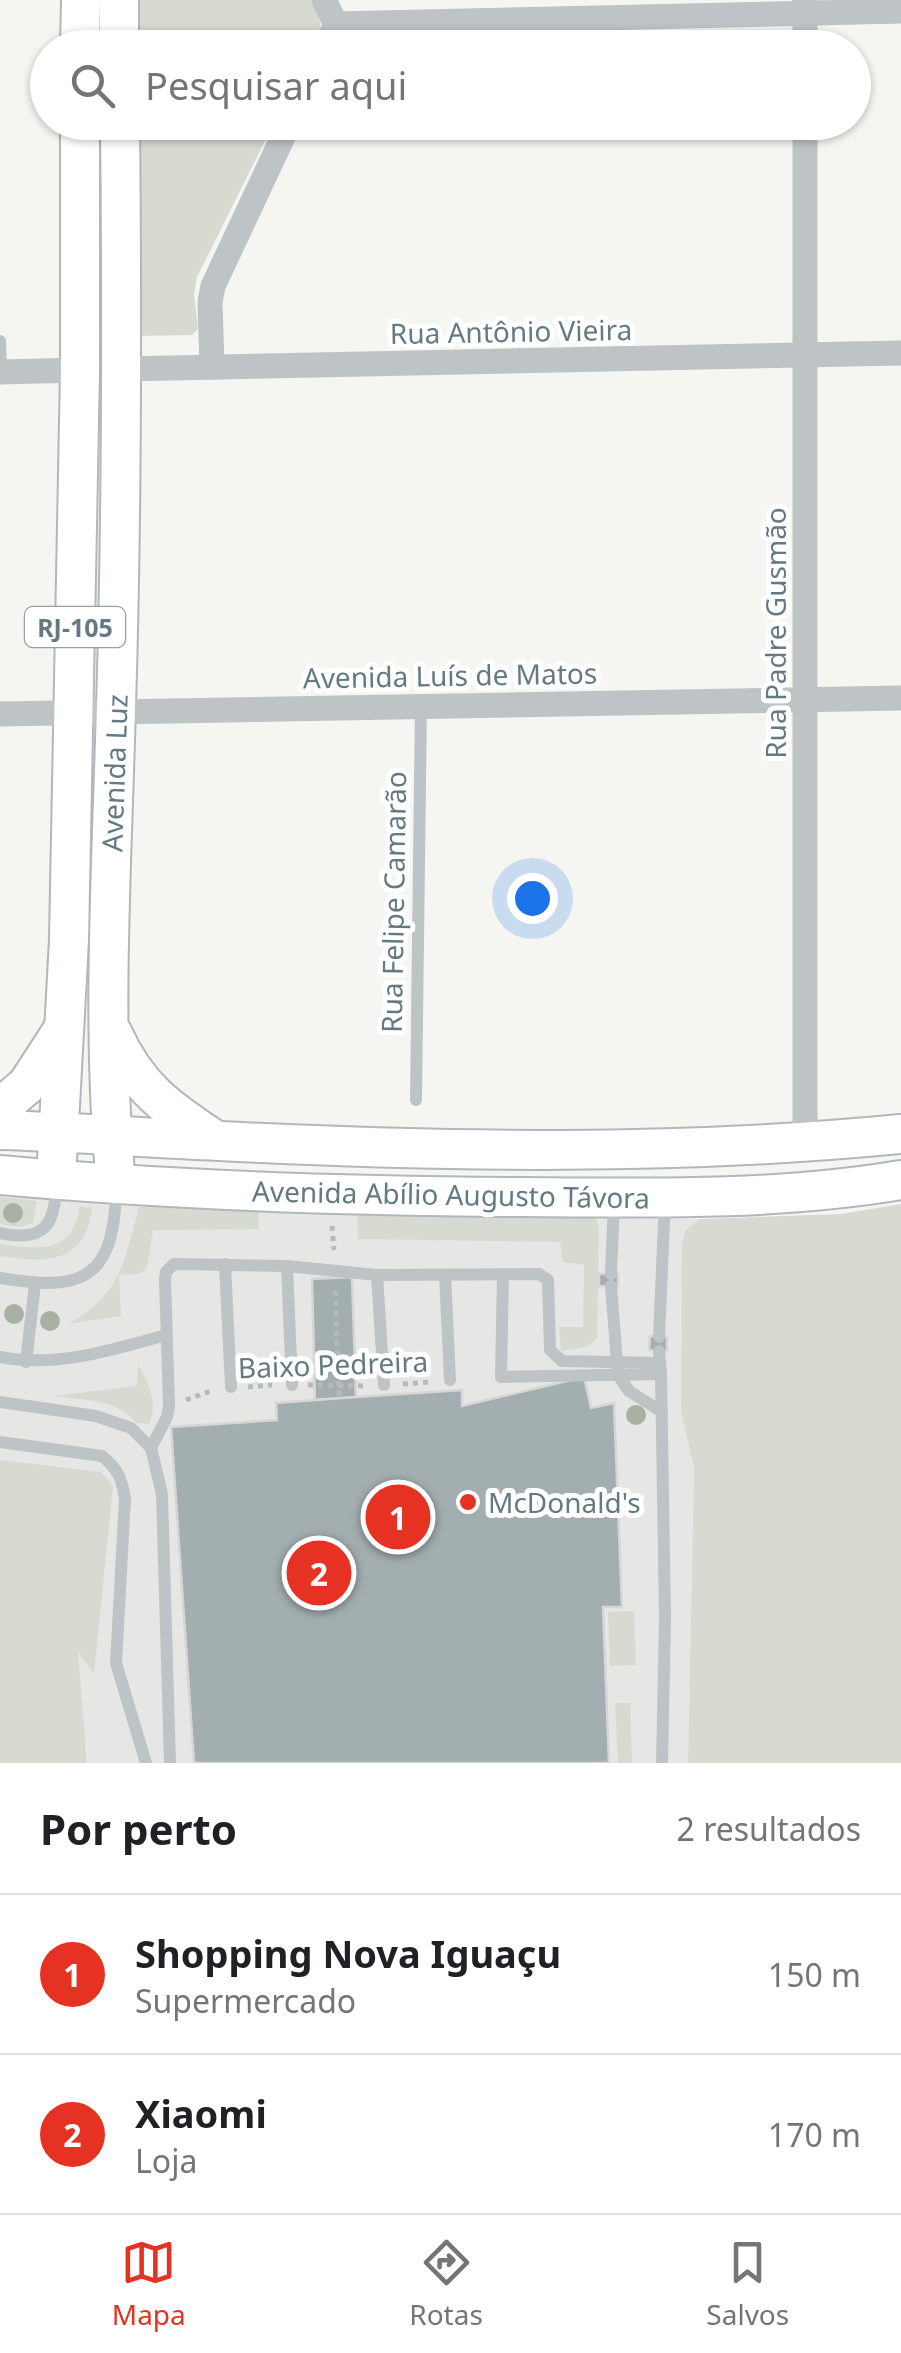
<!DOCTYPE html>
<html lang="pt">
<meta charset="utf-8">
<style>
body{margin:0;font-family:"Noto Sans",sans-serif;background:#f2f2f2;color:#202124}
.you{position:absolute;left:532px;top:898px;width:35px;height:35px;margin:-25px;border:8px solid #fff;border-radius:50%;background:#1a73e8;box-shadow:0 0 0 15px #1a73e833}
.badge{display:grid;place-items:center;width:65px;height:65px;border-radius:50%;background:#e53222;color:#fff;font-size:32px;font-weight:700}
.pin{position:absolute;translate:-50% -50%;border:5px solid #fff;box-shadow:0 2px 10px #0006}
.list{margin:0;padding:0;list-style:none}
h2{display:flex;justify-content:space-between;align-items:center;height:130px;margin:0;padding:0 40px;font-size:42px}
h2 small{font-size:32px;font-weight:400;color:#757577}
.list li{display:grid;grid-template-columns:65px 1fr auto;gap:30px;align-items:center;box-sizing:border-box;height:160px;padding:0 40px;border-top:2px solid #e0e0e0}
.list b{display:block;font-size:38px;white-space:nowrap}
.list p{margin:0;font-size:32px;white-space:nowrap;color:#757577}
.list em{font-size:32px;font-style:normal;color:#757577}
.icon{flex:none;width:55px;height:55px;fill:none;stroke:currentColor;stroke-width:2;stroke-linecap:round;stroke-linejoin:round}
.map{position:relative;flex:none;width:901px;height:1763px;overflow:hidden}
.search{position:absolute;background:#fff;box-shadow:0 2px 8px #0004;left:30px;right:30px;top:30px;height:110px;display:flex;align-items:center;gap:25px;box-sizing:border-box;padding:0 35px;border-radius:55px;color:#757577;font-size:38px}
.sheet{height:450px;background:#fff}
nav{display:flex;justify-content:space-around;align-items:center;box-sizing:border-box;height:140px;border-top:2px solid #e0e0e0;background:#fff;font-size:28px;color:#757577}
nav a{display:grid;justify-items:center;gap:5px}
nav .on{color:#e53222}
.map>svg:first-child{display:block}
.built{fill:#e6e7e5}
.green{fill:#d6dad1}
.building{fill:#a3aeb1;stroke:#d7d6d4;stroke-width:2.5}
.lines{fill:none;stroke-linecap:round;stroke-linejoin:round}
.primary-casing{stroke:#b1b7ba;stroke-width:42}
.path{stroke:#b6babc;stroke-width:5;stroke-dasharray:5 5;stroke-linecap:butt}
.lane{stroke:#bec3c6;stroke-width:12}
.street{stroke:#bec3c6;stroke-width:25}
.primary{stroke:#fff;stroke-width:38}
.tree{fill:#a9b1a3}
.poi-dot{fill:#e53222;stroke:#fff;stroke-width:4}
.labels{text-anchor:middle;dominant-baseline:central;stroke-width:10;stroke-linejoin:round;paint-order:stroke}
.shield{fill:#fff;stroke:#92a2a8;stroke-width:2.5}
.shield-label{font-size:25px;font-weight:bold;fill:#647a83}
.street-label{font-size:28px;fill:#647a83;stroke:#fff}
.poi-label{font-size:28px;fill:#647a83;stroke:#fff;text-anchor:start}
</style>
<div class="map">
<svg width="901" height="1763" viewBox="0 0 901 1763">
<rect width="100%" height="100%" fill="#f5f5f1"/>
<polygon class="built" points="0,1195 116,1206 332,1210 357,1215 699,1219 688,1763 87,1763 87,1748 0,1490"/>
<g class="green">
<path d="M140,0H315C325,19 321,29 312,47L140,48Z"/>
<polygon points="139,123 274,123 197,277 194,294 198,329 192,335 138,336"/>
<polygon points="0,1197 37,1201 33,1223 20,1227 0,1224"/>
<polygon points="901,1204 901,1763 688,1763 694,1467 681,1411 682,1245 685,1231 699,1219 841,1214"/>
<path d="M80,1206L92,1208C86,1263 46,1264 0,1256V1244C40,1250 73,1254 80,1206Z"/>
<path d="M139,1207L258,1209L259,1229L153,1230L147,1267L139,1274L119,1275L121,1316L68,1324C123,1292 123,1263 139,1207Z"/>
<polygon points="357,1215 595,1217 599,1228 597,1338 589,1346 561,1351 559,1327 583,1327 584,1265 563,1262 560,1242 358,1239"/>
<path d="M138,1364C148,1382 159,1404 149,1424L136,1423C117,1398 81,1400 52,1396L137,1386Z"/>
<polygon points="0,1460 101,1472 113,1486 94,1674 78,1652 87,1763 0,1763"/>
<polygon points="634,1611 636,1665 610,1666 608,1612"/>
<polygon points="615,1703 630,1703 632,1763 618,1763"/>
</g>
<g class="building">
<rect x="599" y="1274" width="19" height="12"/>
<polygon points="352,1277 356,1397 315,1400 312,1279"/>
<polygon points="650,1336 667,1337 667,1351 649,1350"/>
<polygon points="584,1377 591,1408 614,1403 622,1607 603,1607 609,1763 194,1763 171,1427 277,1420 276,1403 356,1397 462,1390 462,1406"/>
</g>
<g class="lines">
<g class="primary-casing">
<g id="primary">
<polyline points="80,48 81,0"/>
<polyline points="119,48 119,0"/>
<path d="M113,1034C137,1088 168,1109 215,1140"/>
<polyline points="0,1108 27,1085 62,1031"/>
<path d="M0,1130C73,1132 146,1138 219,1141C446,1152 675,1156 901,1134"/>
<path d="M0,1175C174,1191 348,1196 523,1197C649,1198 776,1201 901,1180"/>
<polyline points="56,1179 69,940 80,370 80,122"/>
<path d="M116,1183C101,1027 112,863 116,706C122,511 122,317 120,122"/>
</g>
</g>
<g class="path">
<polyline points="332,1226 334,1250"/>
<polyline points="335,1291 339,1398"/>
<polyline points="403,1384 432,1382"/>
<polyline points="308,1385 367,1386"/>
<polyline points="248,1387 272,1385"/>
<polyline points="186,1400 213,1390"/>
</g>
<g class="lane">
<polyline points="0,341 1,372"/>
<polyline points="416,1100 421,705"/>
<path d="M0,1233C46,1243 56,1223 56,1182"/>
<polyline points="225,1264 231,1387"/>
<polyline points="287,1266 292,1385"/>
<polyline points="503,1274 501,1377 661,1374 659,1351"/>
<polyline points="611,1274 614,1200"/>
<polyline points="377,1275 384,1385"/>
<polyline points="445,1275 450,1380"/>
<path d="M0,1278C82,1292 114,1280 116,1190"/>
<polyline points="611,1286 618,1375 629,1391 662,1412"/>
<polyline points="659,1337 665,1199"/>
<path d="M0,1357C56,1368 112,1350 166,1335"/>
<polyline points="26,1362 35,1284"/>
<polyline points="661,1374 665,1618 662,1763"/>
<polyline points="0,1402 96,1416 131,1428 151,1448 162,1494 170,1763"/>
<path d="M0,1442L102,1456C118,1469 122,1479 125,1499L116,1663L146,1763"/>
<polyline points="151,1448 167,1417 169,1406 165,1280 166,1272 174,1264 287,1266 377,1275 539,1274 548,1280 550,1350 562,1361 660,1363"/>
</g>
<g class="street">
<polyline points="324,0 336,24 325,48"/>
<polyline points="805,0 805,48"/>
<polyline points="336,24 901,11"/>
<polyline points="805,122 805,1144"/>
<polyline points="212,367 210,302 213,286 290,122"/>
<polyline points="123,369 901,353"/>
<polyline points="0,372 80,370"/>
<polyline points="0,714 901,698"/>
</g>
<use href="#primary" class="primary"/>
</g>
<g class="tree">
<circle cx="13" cy="1213" r="10"/>
<circle cx="14" cy="1314" r="10"/>
<circle cx="50" cy="1321" r="10"/>
<circle cx="636" cy="1415" r="10"/>
</g>
<circle class="poi-dot" cx="468" cy="1502" r="10"/>
<g class="labels">
<rect class="shield" x="25" y="607" width="100" height="40" rx="8"/>
<g class="shield-label">
<text x="75" y="627">RJ-105</text>
</g>
<g class="street-label">
<text transform="translate(511 331) rotate(-1)">Rua Antônio Vieira</text>
<text transform="translate(775 633) rotate(-90)">Rua Padre Gusmão</text>
<text transform="translate(450 675) rotate(-1)">Avenida Luís de Matos</text>
<text transform="translate(114 773) rotate(-88)">Avenida Luz</text>
<text transform="translate(393 902) rotate(-89)">Rua Felipe Camarão</text>
<text transform="translate(451 1194) rotate(1)">Avenida Abílio Augusto Távora</text>
<text transform="translate(333 1364) rotate(-2)">Baixo Pedreira</text>
</g>
<g class="poi-label">
<text x="488" y="1502">McDonald's</text>
</g>
</g>
</svg>
<div class="you"></div>
<div class="pin badge" style="left:398px;top:1517px">1</div>
<div class="pin badge" style="left:319px;top:1573px">2</div>
<div class="search"><svg class="icon" aria-label="search" viewBox="0 0 24 24"><circle cx="10" cy="10" r="6"/><path d="M15 15l6 6"/></svg>Pesquisar aqui</div>
</div>
<section class="sheet">
<h2>Por perto<small>2 resultados</small></h2>
<ul class="list">
<li><span class="badge">1</span><div><b>Shopping Nova Iguaçu</b><p>Supermercado</p></div><em>150 m</em></li>
<li><span class="badge">2</span><div><b>Xiaomi</b><p>Loja</p></div><em>170 m</em></li>
</ul>
</section>
<nav>
<a class="on"><svg class="icon" aria-label="map" viewBox="0 0 24 24"><path d="M3 6l6-2 6 2 6-2v14l-6 2-6-2-6 2zM9 4v14M15 6v14"/></svg>Mapa</a>
<a><svg class="icon" aria-label="directions" viewBox="0 0 24 24"><path d="M12 3l9 9-9 9-9-9zM9 14v-3h6M13 9l2 2-2 2"/></svg>Rotas</a>
<a><svg class="icon" aria-label="saved" viewBox="0 0 24 24"><path d="M7 4h10v16l-5-4-5 4z"/></svg>Salvos</a>
</nav>
